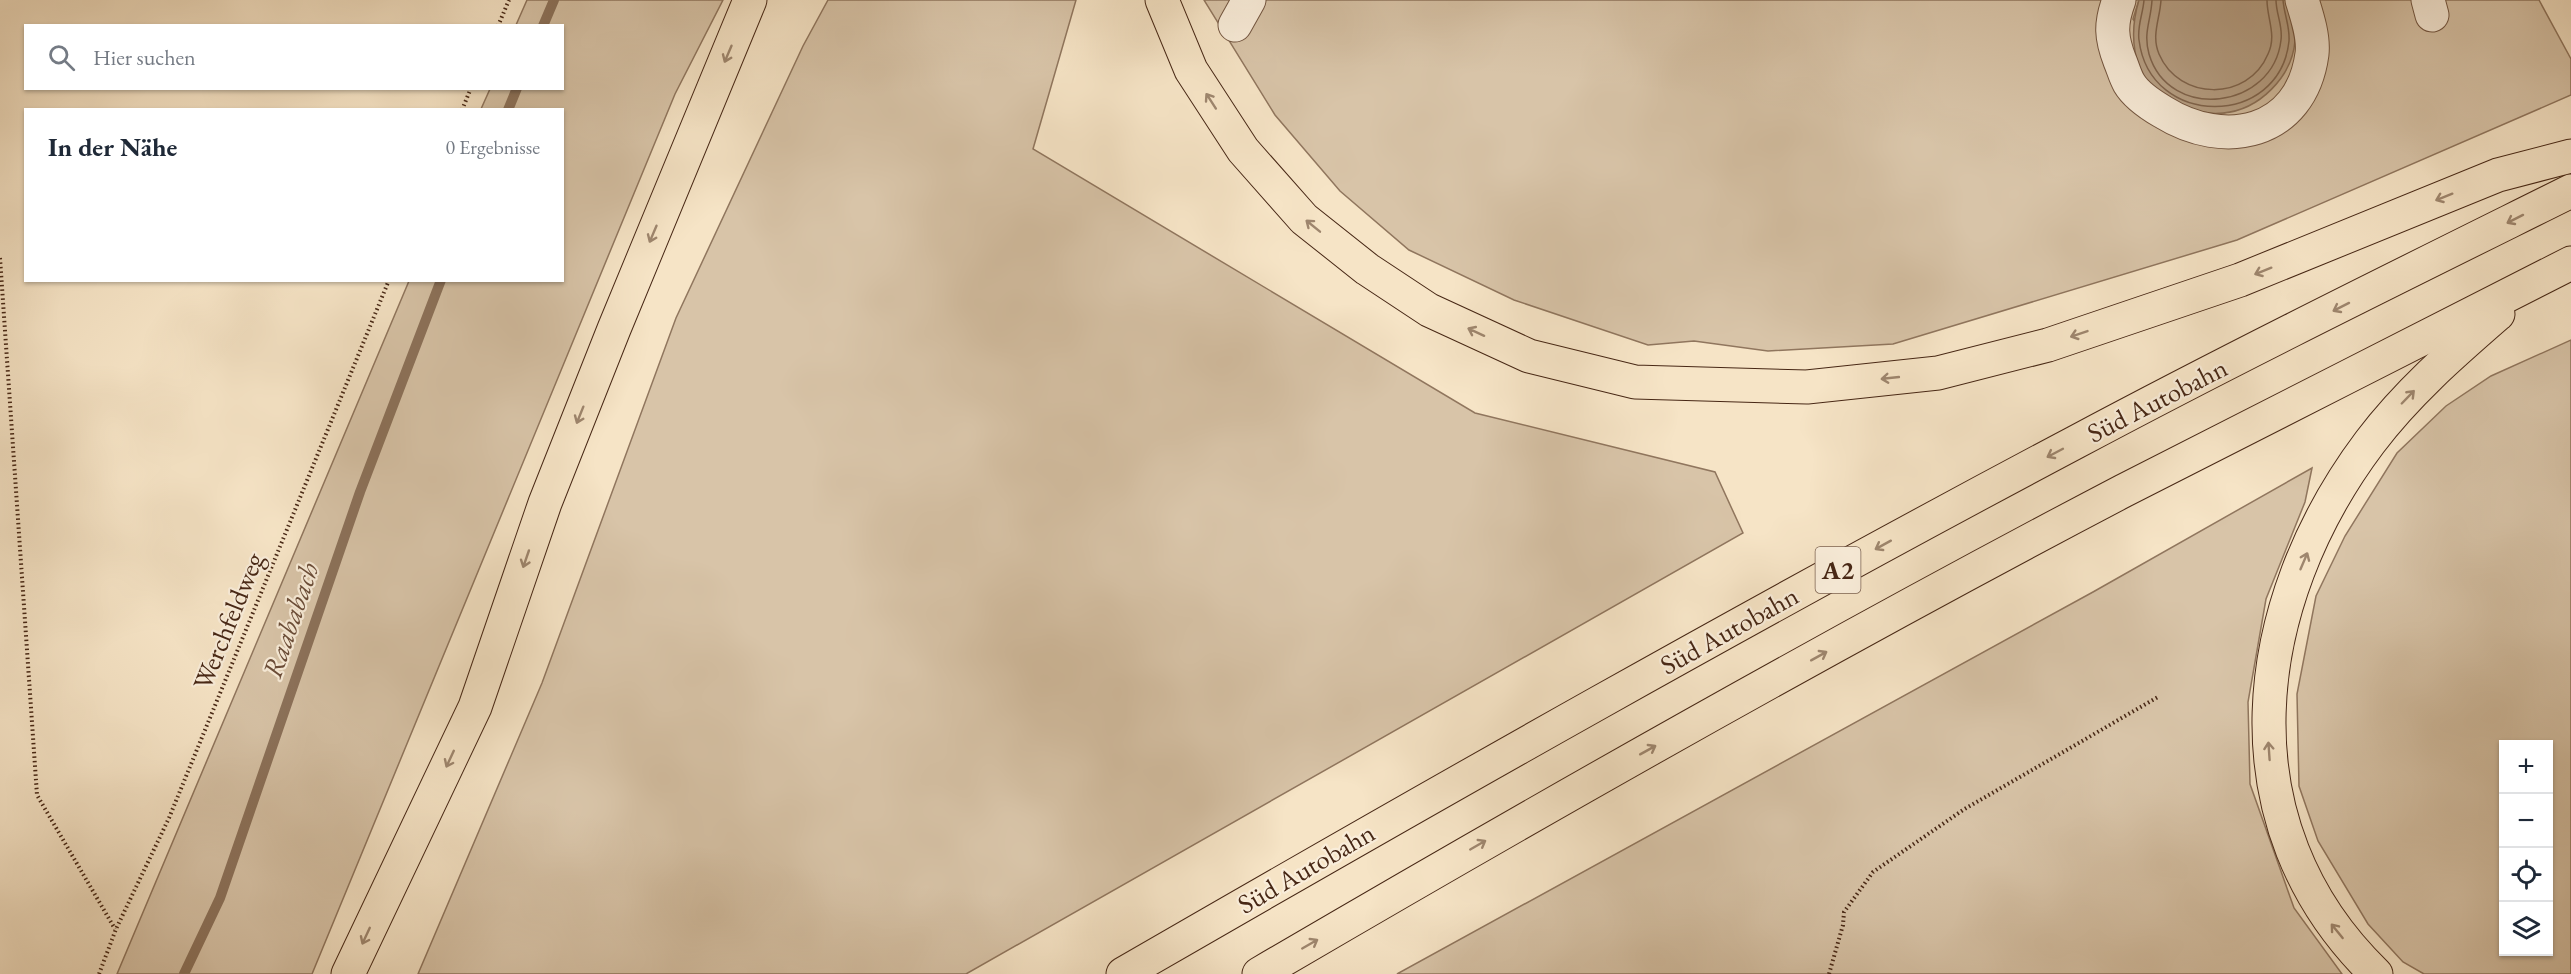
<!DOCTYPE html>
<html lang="de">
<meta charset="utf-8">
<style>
body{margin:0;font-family:"EB Garamond",serif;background:#f2f2f3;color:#1f2937}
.controls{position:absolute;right:18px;bottom:18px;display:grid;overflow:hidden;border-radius:0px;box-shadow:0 2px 4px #0004}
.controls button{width:54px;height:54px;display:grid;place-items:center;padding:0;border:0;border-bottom:2px solid #e0e1e3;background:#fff;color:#1f2937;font:30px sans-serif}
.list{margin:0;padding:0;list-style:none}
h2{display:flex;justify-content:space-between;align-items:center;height:78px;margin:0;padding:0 24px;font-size:26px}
h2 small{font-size:20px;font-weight:400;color:#747a83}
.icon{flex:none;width:33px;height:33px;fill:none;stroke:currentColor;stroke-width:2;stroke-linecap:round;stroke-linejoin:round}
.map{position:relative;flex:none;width:2571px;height:974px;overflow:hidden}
.search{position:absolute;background:#fff;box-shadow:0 2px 4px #0004;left:24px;top:24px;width:540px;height:66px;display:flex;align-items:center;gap:15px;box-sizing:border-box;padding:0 21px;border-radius:0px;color:#747a83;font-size:22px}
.panel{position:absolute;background:#fff;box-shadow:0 2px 4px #0004;left:24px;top:108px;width:540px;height:174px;border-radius:0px}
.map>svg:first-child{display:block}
.green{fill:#d8c4a8;stroke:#90765e;stroke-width:1.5;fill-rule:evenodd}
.water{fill:#baa48a;stroke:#8c725b;stroke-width:1.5}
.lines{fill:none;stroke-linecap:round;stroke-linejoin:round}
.shore{stroke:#806650;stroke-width:1.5}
.stream{stroke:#8c725b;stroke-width:10}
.minor-casing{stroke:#735641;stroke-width:35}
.highway-casing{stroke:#472715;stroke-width:35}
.path{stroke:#472715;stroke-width:4;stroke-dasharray:1.5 3;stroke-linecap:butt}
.minor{stroke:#f9edda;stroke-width:33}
.highway{stroke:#f6e4c6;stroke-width:33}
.oneway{stroke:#9e866e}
.labels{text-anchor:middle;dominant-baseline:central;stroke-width:4.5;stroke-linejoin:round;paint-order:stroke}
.shield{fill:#f9edda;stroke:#7c6250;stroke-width:1.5}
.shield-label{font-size:26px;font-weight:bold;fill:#472715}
.street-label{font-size:27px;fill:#472715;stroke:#f9edda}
.water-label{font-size:28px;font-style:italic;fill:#6a4c38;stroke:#f9edda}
</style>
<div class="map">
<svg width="2571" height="974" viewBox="0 0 2571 974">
<rect width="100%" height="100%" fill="#f6e4c6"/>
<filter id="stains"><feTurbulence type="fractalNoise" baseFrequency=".00333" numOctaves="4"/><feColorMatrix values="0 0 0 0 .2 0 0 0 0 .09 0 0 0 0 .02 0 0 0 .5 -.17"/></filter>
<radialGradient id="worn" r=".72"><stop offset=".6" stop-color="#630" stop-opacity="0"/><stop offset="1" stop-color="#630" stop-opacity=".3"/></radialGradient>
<g class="green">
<polygon points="527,0 723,0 675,94 312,974 117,974 409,281 562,280 562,110 481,109 490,89 562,88 562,26 516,25"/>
<polygon points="828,0 1076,0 1033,149 1475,413 1715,472 1743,533 966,974 418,974 542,683 676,318 803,46"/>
<polygon points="1204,0 2139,0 2133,19 2202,113 2224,113 2245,107 2289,0 2539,0 2571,59 2571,95 2237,240 1893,344 1768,351 1694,341 1648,345 1514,300 1409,250 1340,191 1275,115"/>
<path d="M2571,340V974H2424L2403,962L2368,924L2318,841L2299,786L2297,694L2316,596L2345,536L2397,453L2446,406L2491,376ZM2504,744H2548V952H2504Z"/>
<polygon points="2312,468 2305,502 2266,599 2248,702 2250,784 2294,908 2342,974 1397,974 2093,592"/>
</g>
<path class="water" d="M2139,0H2289C2292,13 2296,26 2295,41C2292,77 2259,110 2223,113C2208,115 2197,111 2183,105C2177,102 2168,100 2162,96C2131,74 2129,33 2139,0Z"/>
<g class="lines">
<g class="shore">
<path d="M2144,0C2143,14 2137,26 2139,40C2150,129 2280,128 2289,41C2290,26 2284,14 2283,0"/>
<path d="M2152,0C2151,21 2143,32 2149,54C2169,122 2273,110 2281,40C2283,26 2276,14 2276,0"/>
<path d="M2161,0C2160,19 2151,35 2159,54C2179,101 2248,102 2268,54C2277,35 2267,19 2267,0"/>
</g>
<g class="stream">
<polyline points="543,26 554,0"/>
<polyline points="508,110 517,88"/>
<polyline points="184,974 220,898 360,492 441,280"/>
</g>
<g class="minor-casing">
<g id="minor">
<path d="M2119,0C2110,24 2111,38 2120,61C2123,68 2125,76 2129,83C2136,95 2151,105 2163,112C2224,150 2301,135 2312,54C2314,37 2307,16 2302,0"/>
<polyline points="2428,0 2432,15"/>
<polyline points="1235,25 1249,0"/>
</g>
</g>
<g class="highway-casing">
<g id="highway">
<polyline points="1162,0 1191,70 1243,150 1304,219 1367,269 1429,310 1529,356 1635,382 1807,387 1938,373 2048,345 2240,280 2498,175 2571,156"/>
<polyline points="348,974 475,707 545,503 614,329 750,0"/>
<path d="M1123,974C1438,792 1755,612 2076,442C2239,355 2406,273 2571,191"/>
<path d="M1259,974C1544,807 1831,644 2123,491C2272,414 2422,340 2571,263"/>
<path d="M2376,974C2221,824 2248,604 2370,442C2407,393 2452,354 2498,314"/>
</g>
</g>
<g class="path">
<polyline points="498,26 509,0"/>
<polyline points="462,110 471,88"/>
<polyline points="0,258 37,795 115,929"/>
<polyline points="99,974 116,929 169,818 389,280"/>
<polyline points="1829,974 1843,925 1844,912 1873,872 1963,810 2158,697"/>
</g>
<use href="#minor" class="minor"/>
<use href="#highway" class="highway"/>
</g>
<defs><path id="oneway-shaft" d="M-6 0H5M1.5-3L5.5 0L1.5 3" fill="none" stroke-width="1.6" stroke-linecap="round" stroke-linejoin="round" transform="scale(1.5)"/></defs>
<g class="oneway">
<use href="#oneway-shaft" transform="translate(728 54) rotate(113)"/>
<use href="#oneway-shaft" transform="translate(1211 101) rotate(-123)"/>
<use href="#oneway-shaft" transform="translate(2444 197) rotate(158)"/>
<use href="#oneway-shaft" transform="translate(2515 219) rotate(153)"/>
<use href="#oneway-shaft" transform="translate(1313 226) rotate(-141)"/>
<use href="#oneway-shaft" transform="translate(653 234) rotate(113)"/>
<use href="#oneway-shaft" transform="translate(2263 271) rotate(158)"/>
<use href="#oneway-shaft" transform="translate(2341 307) rotate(153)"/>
<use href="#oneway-shaft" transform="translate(1476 332) rotate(-155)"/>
<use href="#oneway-shaft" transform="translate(2079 334) rotate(161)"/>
<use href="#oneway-shaft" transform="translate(1890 378) rotate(174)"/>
<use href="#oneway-shaft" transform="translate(2408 397) rotate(-46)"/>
<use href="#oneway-shaft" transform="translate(580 415) rotate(112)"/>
<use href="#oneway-shaft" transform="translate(2055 453) rotate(152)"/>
<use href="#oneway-shaft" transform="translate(1883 545) rotate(151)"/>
<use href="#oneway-shaft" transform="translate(526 559) rotate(109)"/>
<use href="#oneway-shaft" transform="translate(2304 561) rotate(-67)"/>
<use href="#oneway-shaft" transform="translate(1819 656) rotate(-29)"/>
<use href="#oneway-shaft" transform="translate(1648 750) rotate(-29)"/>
<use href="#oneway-shaft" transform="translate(2269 751) rotate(-94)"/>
<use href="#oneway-shaft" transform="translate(450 759) rotate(115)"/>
<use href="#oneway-shaft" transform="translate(1478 845) rotate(-30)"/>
<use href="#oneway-shaft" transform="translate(2337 931) rotate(-129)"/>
<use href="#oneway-shaft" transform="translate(366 936) rotate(115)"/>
<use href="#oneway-shaft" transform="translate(1310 944) rotate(-30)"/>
</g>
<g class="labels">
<rect class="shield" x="1815.5" y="547" width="45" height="46" rx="4.5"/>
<g class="shield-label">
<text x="1838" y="570">A2</text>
</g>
<g class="street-label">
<text transform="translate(2157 400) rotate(-27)">Süd Autobahn</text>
<text transform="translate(228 621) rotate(-68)">Werchfeldweg</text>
<text transform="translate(1729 630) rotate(-29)">Süd Autobahn</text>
<text transform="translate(1306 868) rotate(-30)">Süd Autobahn</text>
</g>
<g class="water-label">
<text transform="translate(290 620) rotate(-71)">Raababach</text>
</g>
</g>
<rect width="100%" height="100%" filter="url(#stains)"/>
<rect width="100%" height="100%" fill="url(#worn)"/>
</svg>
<div class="controls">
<button>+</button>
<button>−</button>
<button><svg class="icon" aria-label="locate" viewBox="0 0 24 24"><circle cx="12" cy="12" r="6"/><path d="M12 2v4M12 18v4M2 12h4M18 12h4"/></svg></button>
<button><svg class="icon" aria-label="layers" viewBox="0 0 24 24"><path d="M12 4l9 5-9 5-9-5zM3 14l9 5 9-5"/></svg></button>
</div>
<div class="search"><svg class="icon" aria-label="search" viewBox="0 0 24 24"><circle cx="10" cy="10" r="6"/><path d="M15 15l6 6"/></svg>Hier suchen</div>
<section class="panel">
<h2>In der Nähe<small>0 Ergebnisse</small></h2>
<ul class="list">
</ul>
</section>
</div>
